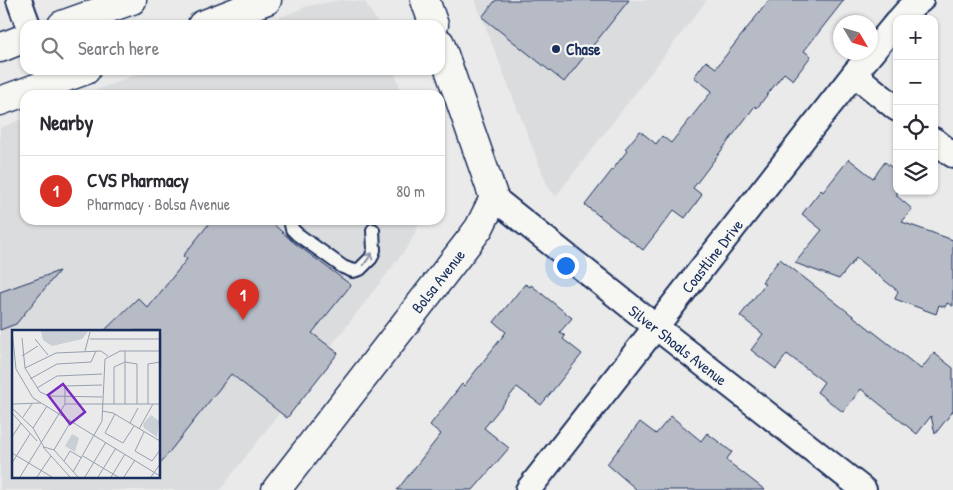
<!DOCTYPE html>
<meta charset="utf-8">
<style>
body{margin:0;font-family:"Patrick Hand",sans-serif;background:#f2f2f3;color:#2b2b33}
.controls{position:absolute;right:15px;top:15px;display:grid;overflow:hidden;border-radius:10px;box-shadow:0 1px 4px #0004}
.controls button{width:45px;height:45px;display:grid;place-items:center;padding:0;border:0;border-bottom:1px solid #e1e1e2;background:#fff;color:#2b2b33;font:25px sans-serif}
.compass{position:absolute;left:833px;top:15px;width:45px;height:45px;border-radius:50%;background:#fff;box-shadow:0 1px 4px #0004;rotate:128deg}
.you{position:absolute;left:565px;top:265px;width:18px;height:18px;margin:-12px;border:4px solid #fff;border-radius:50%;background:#1a73e8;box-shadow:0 0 0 8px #1a73e833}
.badge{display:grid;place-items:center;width:32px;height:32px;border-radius:50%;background:#d93025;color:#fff;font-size:16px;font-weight:700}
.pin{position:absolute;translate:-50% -41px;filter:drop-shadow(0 1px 2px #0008)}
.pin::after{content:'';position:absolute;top:26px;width:18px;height:15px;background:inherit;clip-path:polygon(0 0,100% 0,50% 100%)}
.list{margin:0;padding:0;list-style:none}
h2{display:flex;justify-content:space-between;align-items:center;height:65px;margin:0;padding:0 20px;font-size:21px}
h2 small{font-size:16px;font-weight:400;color:#7c7c81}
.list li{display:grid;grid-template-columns:32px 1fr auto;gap:15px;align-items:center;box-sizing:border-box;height:70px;padding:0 20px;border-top:1px solid #e1e1e2}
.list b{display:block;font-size:19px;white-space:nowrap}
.list p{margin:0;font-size:16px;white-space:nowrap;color:#7c7c81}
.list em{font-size:16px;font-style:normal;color:#7c7c81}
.icon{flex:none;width:28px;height:28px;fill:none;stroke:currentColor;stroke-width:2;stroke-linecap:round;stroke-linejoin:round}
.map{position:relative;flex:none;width:953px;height:490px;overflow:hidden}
.search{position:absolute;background:#fff;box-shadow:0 1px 4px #0004;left:20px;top:20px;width:425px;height:55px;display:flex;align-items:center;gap:12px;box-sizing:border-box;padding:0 18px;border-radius:15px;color:#7c7c81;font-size:19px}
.panel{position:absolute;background:#fff;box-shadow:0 1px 4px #0004;left:20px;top:90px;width:425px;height:135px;border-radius:15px}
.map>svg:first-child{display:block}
.built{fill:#dadcde;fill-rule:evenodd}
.building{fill:#b6bbc6;stroke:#1b2f5e}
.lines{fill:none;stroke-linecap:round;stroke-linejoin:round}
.lane-casing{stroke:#1b2f5e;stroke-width:16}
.street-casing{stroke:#1b2f5e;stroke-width:28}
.secondary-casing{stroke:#1b2f5e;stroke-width:31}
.highway-casing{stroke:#1b2f5e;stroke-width:31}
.lane{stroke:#f6f6f2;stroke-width:12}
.street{stroke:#f6f6f2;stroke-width:24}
.secondary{stroke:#f6f6f2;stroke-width:28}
.highway{stroke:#f6f6f2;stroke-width:28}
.oneway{stroke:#8892a8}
.poi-dot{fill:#1b2f5e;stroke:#f6f6f2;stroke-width:2}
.labels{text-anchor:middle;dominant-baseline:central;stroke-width:4.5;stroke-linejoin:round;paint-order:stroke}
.poi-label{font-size:16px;font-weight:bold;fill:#1b2f5e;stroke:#f6f6f2;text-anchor:start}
.street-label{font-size:16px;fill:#1b2f5e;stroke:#f6f6f2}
.inset-road{fill:none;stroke:#979fb1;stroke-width:1}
.view{fill:#7b2cbf;fill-opacity:0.15;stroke:#7b2cbf;stroke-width:2.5}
.inset-edge{fill:none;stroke:#1b2f5e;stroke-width:2.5}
</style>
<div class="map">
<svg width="953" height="490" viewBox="0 0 953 490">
<rect width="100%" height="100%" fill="#e9eae9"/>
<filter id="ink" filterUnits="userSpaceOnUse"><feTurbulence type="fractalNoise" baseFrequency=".02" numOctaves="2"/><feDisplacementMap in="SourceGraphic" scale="10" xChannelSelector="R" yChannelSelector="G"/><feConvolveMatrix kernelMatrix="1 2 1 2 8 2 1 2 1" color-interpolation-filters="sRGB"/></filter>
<g filter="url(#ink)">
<g class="built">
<polygon points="341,0 365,2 379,25 261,25 308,6"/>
<polygon points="475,0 707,0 556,196 548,187"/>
<polygon points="147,70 394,70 402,95 84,95"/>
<path d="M25,118V220H421L409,245L220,490H0V128ZM14,331H159V476H14Z"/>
</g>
<g class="building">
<polygon points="496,0 629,0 564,82 482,17"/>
<polygon points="769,0 844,0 804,51 811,56 793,80 784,73 757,108 755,106 693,188 702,195 685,218 674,210 643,250 585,205 627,151 625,149 640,131 656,144 662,136 671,143 712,91 694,77 706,61 716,68"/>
<polygon points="849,159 873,178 885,162 897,172 897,196 912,209 902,222 953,240 953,306 947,303 945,307 939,305 936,314 895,299 898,291 856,258 839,279 795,263 822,230 802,214 821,190 823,192"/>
<polygon points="212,220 269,220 292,241 351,285 312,333 338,353 287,418 231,374 159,465 159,331 104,331 138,298 148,308 187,259 183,256"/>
<polygon points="780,259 921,369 934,353 953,368 953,411 935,434 931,416 917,434 861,389 843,412 817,392 824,382 787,354 776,369 751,350 763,334 740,316 765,284 762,282"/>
<polygon points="59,271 16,324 0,330 0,292"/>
<polygon points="525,284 530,287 531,285 572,318 560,332 565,336 563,339 582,354 541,405 517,387 484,428 509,448 473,490 397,490 441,434 430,425 462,384 464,386 506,332 494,322"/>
<polygon points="671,416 701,441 707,433 732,452 726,460 765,490 637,490 607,464 640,422 656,434"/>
</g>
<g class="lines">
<g class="lane-casing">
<polyline id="lane" points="290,220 292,229 297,234 343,267 353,271 360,269 371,258 374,250 373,230"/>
</g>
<g class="street-casing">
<g id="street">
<polyline points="19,0 28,25"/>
<polyline points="900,19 907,11 921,0"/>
<polyline points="854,74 897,109"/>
<polyline points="934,140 953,155"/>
<polyline points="494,198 656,327 864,490"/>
<polyline points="528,490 854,74 897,22"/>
</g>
</g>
<g class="secondary-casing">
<g id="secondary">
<polyline points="425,0 434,25"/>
<polyline points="276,490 470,240 479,228 494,198 440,43"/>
</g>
</g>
<g class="highway-casing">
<g id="highway">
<polyline points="62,25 132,0"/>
<polyline points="202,25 267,0"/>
<polyline points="0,48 25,38"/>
<polyline points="0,101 86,70"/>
</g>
</g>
<use href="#lane" class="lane"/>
<use href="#street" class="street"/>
<use href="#secondary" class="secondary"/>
<use href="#highway" class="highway"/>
</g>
<defs><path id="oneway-shaft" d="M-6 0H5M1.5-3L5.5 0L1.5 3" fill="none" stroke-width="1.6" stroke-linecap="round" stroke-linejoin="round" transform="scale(1.25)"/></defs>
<use class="oneway" href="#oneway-shaft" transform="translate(368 259) rotate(-55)"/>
</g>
<circle class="poi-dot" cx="556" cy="49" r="5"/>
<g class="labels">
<g class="poi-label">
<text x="566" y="49">Chase</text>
</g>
<g class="street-label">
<text transform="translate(712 256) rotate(-52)">Coastline Drive</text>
<text transform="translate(438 281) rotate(-52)">Bolsa Avenue</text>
<text transform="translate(678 345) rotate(38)">Silver Shoals Avenue</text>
</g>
</g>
<g transform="translate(12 330)">
<rect width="148" height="148" fill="#e9eae9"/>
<path d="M77,0H147L148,2H77Z" fill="#caced5"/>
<path d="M4,0H77L70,9L40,16L31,10L29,1Z" fill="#caced5"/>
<path d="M139,85L147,91L145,107L132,98L131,94ZM60,104L67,108L63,122L53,116Z" fill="#caced5"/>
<path class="inset-road" d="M0,0L4,39L21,68L148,146M10,8L13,38L28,62L37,66L90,67M23,9L36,25M78,9H148M73,21L78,2M113,21V74M10,26L26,16M13,38L44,23L89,21L96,26M18,49L45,34L79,32L84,21M25,58L45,46L90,44M0,74L29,73M53,74V56L90,55M102,74V37L113,32L125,34V74M136,74V34L148,32M0,78L21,98L32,117L42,120L66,147M90,81L101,83L148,111M0,83L25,111M103,84L93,103L111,113L122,96M11,87L20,74M118,93L126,78M21,98L35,76M127,99L141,74M132,102L123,121L140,131L148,120M0,107L9,93M31,117L58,147M42,120L59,91M0,123L40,147M71,126L106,147M52,131L58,121L70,128M0,133L18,104M61,142L90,91L93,29L108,21H148M8,147L53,74H148M25,147L39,126M73,147L94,112M86,147L104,118M99,147L113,124M112,147L123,130M139,147L148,134"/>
<path class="view" d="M51,54L73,82L58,94L36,65Z"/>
<rect width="148" height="148" class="inset-edge"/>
</g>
</svg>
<div class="controls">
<button>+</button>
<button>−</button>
<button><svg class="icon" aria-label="locate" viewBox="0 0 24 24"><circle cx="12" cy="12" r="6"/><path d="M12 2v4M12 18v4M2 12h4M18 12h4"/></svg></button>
<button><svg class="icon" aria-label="layers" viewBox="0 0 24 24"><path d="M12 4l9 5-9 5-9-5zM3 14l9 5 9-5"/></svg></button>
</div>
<svg class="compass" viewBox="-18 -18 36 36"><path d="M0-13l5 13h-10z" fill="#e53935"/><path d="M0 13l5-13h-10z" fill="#7c7c81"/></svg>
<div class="you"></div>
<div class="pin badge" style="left:243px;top:320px">1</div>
<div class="search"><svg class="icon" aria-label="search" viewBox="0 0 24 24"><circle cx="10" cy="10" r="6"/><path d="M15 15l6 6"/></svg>Search here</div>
<section class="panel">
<h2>Nearby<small></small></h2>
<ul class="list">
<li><span class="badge">1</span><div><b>CVS Pharmacy</b><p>Pharmacy · Bolsa Avenue</p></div><em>80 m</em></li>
</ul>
</section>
</div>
